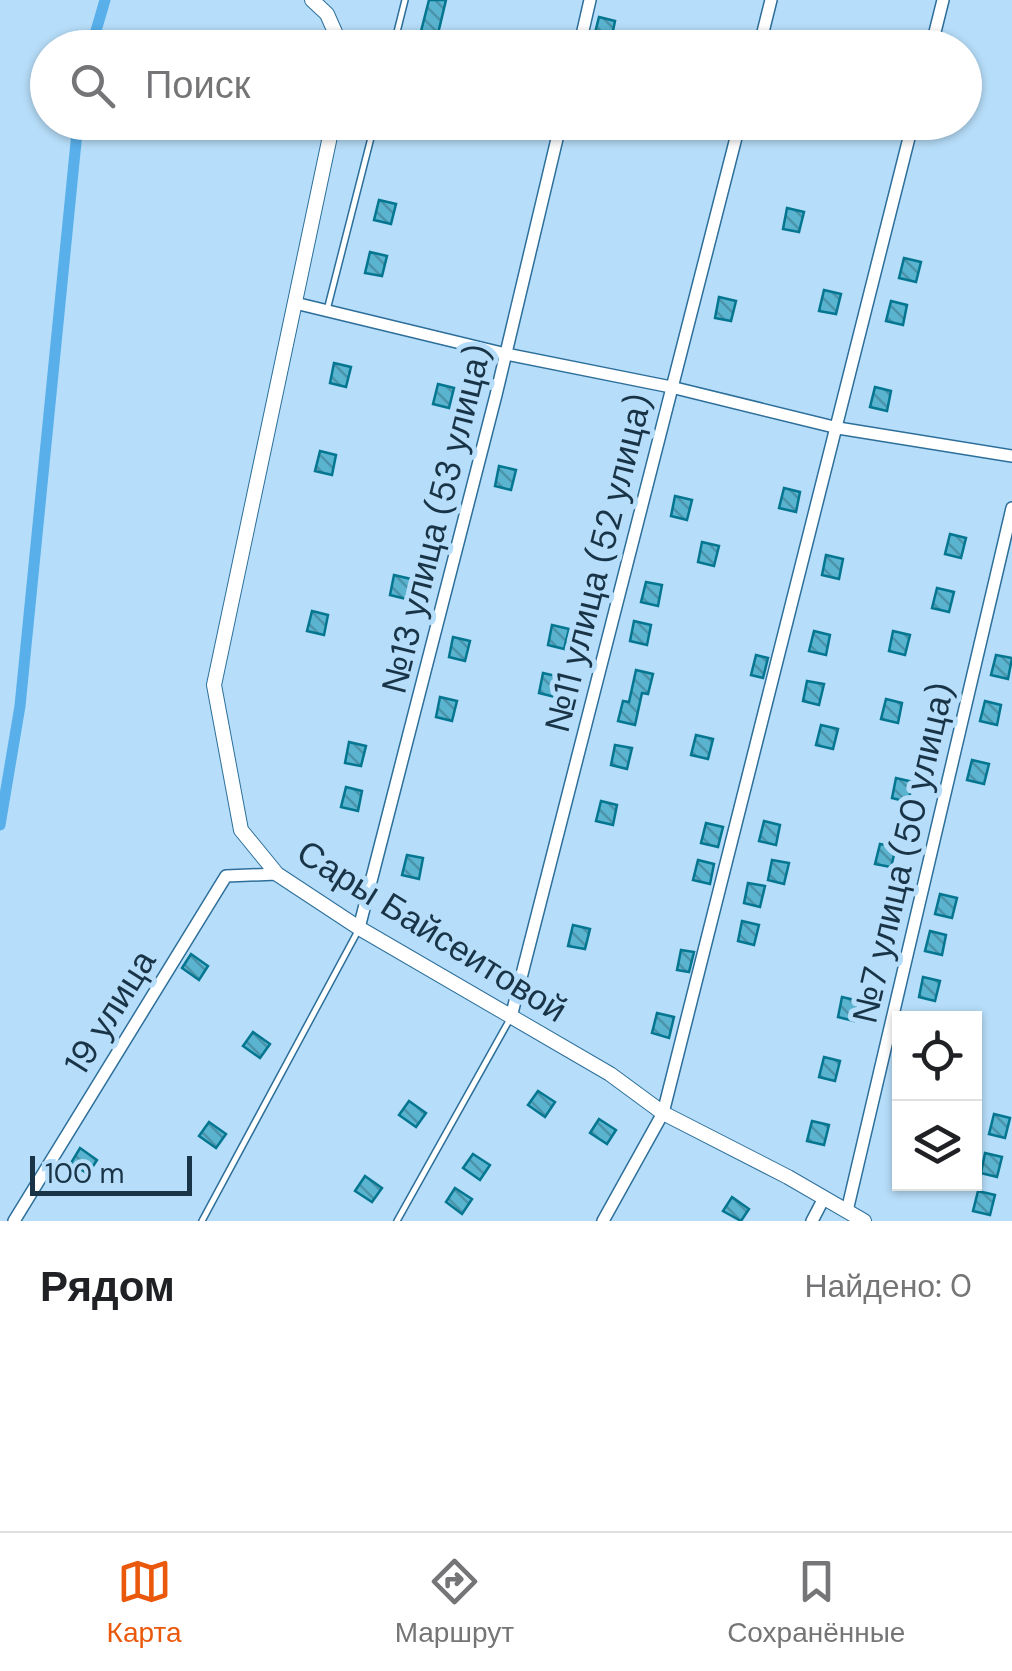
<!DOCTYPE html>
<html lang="ru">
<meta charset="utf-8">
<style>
body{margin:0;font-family:"DM Sans",sans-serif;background:#f2f2f2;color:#202124}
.controls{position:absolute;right:30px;bottom:30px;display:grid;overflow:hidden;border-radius:0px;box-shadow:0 2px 8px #0004}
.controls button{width:90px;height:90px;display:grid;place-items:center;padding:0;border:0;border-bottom:2px solid #e0e0e0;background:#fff;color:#202124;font:50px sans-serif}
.scale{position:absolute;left:30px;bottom:25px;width:162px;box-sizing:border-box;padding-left:10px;border:5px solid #193447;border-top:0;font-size:28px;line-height:35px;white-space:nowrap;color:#193447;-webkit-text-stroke:8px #b6ddf9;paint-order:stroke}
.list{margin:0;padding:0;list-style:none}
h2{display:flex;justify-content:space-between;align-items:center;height:130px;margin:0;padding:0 40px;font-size:42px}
h2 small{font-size:32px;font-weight:400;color:#757577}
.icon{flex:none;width:55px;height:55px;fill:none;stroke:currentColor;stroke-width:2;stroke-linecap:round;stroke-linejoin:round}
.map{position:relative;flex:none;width:1012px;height:1221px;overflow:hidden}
.search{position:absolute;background:#fff;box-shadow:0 2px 8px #0004;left:30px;right:30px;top:30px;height:110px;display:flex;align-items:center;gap:25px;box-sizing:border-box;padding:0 35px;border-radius:55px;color:#757577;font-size:38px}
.sheet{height:310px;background:#fff}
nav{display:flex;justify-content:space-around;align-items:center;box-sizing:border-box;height:140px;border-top:2px solid #e0e0e0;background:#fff;font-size:28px;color:#757577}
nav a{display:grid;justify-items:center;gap:5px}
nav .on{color:#ea580c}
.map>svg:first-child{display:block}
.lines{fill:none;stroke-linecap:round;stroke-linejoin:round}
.canal{stroke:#58afea;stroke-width:11}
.building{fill:url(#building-back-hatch);stroke:#047690;stroke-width:2.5}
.service-casing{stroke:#2d6f9a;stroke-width:8}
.minor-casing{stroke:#2d6f9a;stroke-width:14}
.tertiary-casing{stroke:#2d6f9a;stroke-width:16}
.service{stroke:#fff;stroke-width:5}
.minor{stroke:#fff;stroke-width:11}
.tertiary{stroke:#fff;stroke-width:14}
.labels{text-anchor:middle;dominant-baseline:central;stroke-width:10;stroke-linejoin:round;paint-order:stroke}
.street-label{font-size:35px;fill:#193447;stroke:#b6ddf9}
</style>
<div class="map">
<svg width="1012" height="1221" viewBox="0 0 1012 1221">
<defs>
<pattern id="building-back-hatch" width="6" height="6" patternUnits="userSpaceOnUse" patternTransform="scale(2.5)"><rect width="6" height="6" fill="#5ab4d0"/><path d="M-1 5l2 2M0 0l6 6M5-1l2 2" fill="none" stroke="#4a93ab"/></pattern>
</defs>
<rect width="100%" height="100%" fill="#b6ddf9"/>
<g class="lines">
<g class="canal">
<polyline points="91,48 105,0"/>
<polyline points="0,825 20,706 78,122"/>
</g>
</g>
<g class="building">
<polygon points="429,0 446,0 436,42 419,39"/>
<polygon points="599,17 615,21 611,41 594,37"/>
<polygon points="379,200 396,204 391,224 374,220"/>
<polygon points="787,208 804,212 799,232 783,229"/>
<polygon points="370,252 387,256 382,276 365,273"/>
<polygon points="904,258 921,262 916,282 899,278"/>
<polygon points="824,290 841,294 836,314 819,311"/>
<polygon points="719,297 736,301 731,321 715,318"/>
<polygon points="891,301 907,305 903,325 886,321"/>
<polygon points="334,363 351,367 346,387 330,383"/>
<polygon points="438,384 454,388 449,408 433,404"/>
<polygon points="875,387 891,391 887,411 870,407"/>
<polygon points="320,451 336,455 332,475 315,471"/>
<polygon points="499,466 516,470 511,490 495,486"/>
<polygon points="784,488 800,492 796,512 779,508"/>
<polygon points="675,496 692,500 687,520 671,516"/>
<polygon points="950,534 966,538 961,558 945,554"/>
<polygon points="702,542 719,546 714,566 698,562"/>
<polygon points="826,555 843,559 839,579 822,575"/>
<polygon points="394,575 411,579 406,599 390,595"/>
<polygon points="646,582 662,585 658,606 641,602"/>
<polygon points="937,588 954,592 949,612 932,608"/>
<polygon points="312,611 328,615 324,635 307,631"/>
<polygon points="634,621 651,625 647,645 630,641"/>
<polygon points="552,625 569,629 564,649 548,645"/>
<polygon points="814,631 830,635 826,655 809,651"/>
<polygon points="893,631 910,635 905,655 889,651"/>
<polygon points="453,637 470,641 465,661 449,657"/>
<polygon points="756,655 768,658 763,678 751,675"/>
<polygon points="996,655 1012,658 1008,679 991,675"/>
<polygon points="636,670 653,674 648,694 642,693 635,725 618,721 623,701 629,702"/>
<polygon points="543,673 560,677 555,697 539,693"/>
<polygon points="807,681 824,684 819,705 803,701"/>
<polygon points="440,697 457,701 452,721 436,717"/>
<polygon points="886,699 902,703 898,723 881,719"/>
<polygon points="985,701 1001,705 997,725 980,721"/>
<polygon points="821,725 838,729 833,749 816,745"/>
<polygon points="696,735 713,739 708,759 691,755"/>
<polygon points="349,742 366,746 361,766 345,763"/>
<polygon points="615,745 632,748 627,769 611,765"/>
<polygon points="972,760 989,764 984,784 967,780"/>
<polygon points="896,778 913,782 908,802 892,798"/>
<polygon points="346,787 362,791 358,811 341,807"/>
<polygon points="601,801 617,805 613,825 596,821"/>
<polygon points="764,821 780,825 776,845 759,841"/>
<polygon points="706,823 723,827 718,847 701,843"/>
<polygon points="880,844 896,847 891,867 875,864"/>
<polygon points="407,855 423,858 419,879 402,875"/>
<polygon points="698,860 714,864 710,884 693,880"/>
<polygon points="772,860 789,863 784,884 768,880"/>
<polygon points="748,883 765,886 760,907 744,903"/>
<polygon points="940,894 957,898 952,918 935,914"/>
<polygon points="742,921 759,925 754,945 738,941"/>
<polygon points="573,925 590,929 585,949 568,946"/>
<polygon points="930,931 946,935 942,955 925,951"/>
<polygon points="681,950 694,952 689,972 677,970"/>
<polygon points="191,954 208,966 199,980 182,968"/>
<polygon points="923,977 940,981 935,1001 919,997"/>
<polygon points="842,997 859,1001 854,1021 838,1017"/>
<polygon points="657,1013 674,1017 669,1038 652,1033"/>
<polygon points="253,1032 270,1044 260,1058 243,1046"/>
<polygon points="824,1057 840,1061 835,1081 819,1077"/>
<polygon points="538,1091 555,1102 545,1117 528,1105"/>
<polygon points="409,1101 426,1113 416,1127 399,1115"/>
<polygon points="994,1114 1010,1118 1005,1138 989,1134"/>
<polygon points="599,1119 616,1130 607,1144 590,1133"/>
<polygon points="812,1121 829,1125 824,1145 807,1141"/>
<polygon points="209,1122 226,1134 216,1148 199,1136"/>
<polygon points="80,1148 97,1160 88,1174 71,1163"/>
<polygon points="985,1153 1002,1157 997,1177 981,1173"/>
<polygon points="473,1154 490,1165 480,1180 463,1168"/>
<polygon points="365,1176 382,1188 372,1202 355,1191"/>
<polygon points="455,1188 472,1199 462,1214 446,1202"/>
<polygon points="978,1191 995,1195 990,1215 973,1211"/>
<polygon points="732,1197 749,1209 741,1221 723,1211"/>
</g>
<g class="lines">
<g class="service-casing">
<g id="service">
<polyline points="393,48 405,0"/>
<polyline points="327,310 375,122"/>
<polyline points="202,1221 359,929"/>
<polyline points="397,1221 510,1019"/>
</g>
</g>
<g class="minor-casing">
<g id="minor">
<polyline points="579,48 590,0"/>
<polyline points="759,48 771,0"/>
<polyline points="931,48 943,0"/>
<polyline points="295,303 506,354 671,387 838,428 1012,456"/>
<polyline points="359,928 496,395 561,122"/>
<polyline points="511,1017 740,122"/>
<polyline points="847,1211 1012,508"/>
<polyline points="14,1221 226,876 277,874"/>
<polyline points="603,1221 663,1113 913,122"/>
<polyline points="812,1221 824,1198"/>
</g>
</g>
<g class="tertiary-casing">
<g id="tertiary">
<polyline points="312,0 327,14 342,48"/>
<polyline points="333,122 214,685 241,830 277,874 359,928 610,1074 663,1113 788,1177 864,1221"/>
</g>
</g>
<use href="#service" class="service"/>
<use href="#minor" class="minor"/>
<use href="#tertiary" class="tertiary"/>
</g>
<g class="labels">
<g class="street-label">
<text transform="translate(436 519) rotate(-76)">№13 улица (53 улица)</text>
<text transform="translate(598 563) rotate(-76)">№11 улица (52 улица)</text>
<text transform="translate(903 853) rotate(-77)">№7 улица (50 улица)</text>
<text transform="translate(432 931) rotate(32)">Сары Байсеитовой</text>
<text transform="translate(110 1012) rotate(-58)">19 улица</text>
</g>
</g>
</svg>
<div class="controls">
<button><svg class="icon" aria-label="locate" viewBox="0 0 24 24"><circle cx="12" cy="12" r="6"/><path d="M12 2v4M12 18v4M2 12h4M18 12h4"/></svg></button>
<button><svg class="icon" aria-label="layers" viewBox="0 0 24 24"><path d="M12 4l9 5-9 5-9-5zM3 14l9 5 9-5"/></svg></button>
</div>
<div class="scale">100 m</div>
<div class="search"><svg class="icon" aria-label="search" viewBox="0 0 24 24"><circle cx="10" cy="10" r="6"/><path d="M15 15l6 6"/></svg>Поиск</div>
</div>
<section class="sheet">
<h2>Рядом<small>Найдено: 0</small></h2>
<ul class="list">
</ul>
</section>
<nav>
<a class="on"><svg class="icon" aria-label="map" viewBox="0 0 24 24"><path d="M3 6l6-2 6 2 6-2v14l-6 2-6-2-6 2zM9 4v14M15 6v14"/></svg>Карта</a>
<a><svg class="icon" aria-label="directions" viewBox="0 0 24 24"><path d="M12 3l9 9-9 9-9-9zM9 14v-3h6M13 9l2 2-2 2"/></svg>Маршрут</a>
<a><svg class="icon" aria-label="saved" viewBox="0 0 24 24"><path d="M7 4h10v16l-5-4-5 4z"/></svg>Сохранённые</a>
</nav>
